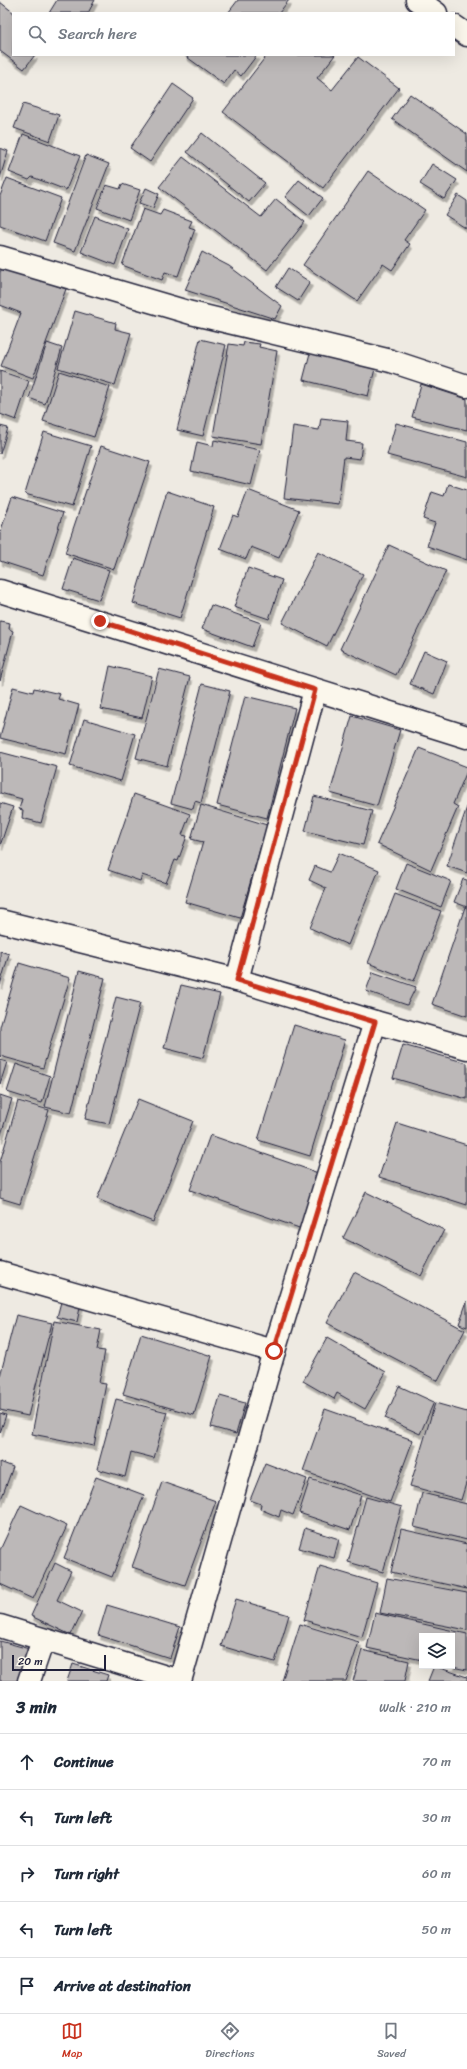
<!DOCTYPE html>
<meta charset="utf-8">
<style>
body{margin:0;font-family:Sriracha,sans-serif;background:#f2f2f3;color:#1f2937}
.controls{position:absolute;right:12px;bottom:12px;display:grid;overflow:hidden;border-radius:0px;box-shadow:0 4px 16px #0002}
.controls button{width:36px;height:36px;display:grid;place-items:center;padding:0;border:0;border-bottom:1px solid #e0e1e3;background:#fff;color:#1f2937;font:20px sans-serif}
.scale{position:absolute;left:12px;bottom:10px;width:94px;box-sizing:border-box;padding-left:4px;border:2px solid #22223b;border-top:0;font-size:11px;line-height:14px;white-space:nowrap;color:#22223b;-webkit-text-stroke:3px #fbf7ec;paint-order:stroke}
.stop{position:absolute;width:12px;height:12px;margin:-9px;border:3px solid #c8321e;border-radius:50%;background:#fff}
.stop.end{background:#c8321e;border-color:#fff;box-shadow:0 1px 4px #0008}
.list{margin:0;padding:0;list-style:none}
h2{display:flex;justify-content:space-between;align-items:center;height:52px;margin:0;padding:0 16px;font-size:17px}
h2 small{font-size:13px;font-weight:400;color:#747a83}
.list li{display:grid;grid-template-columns:26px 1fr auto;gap:12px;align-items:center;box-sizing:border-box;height:56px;padding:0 16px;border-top:1px solid #e0e1e3}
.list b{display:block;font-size:15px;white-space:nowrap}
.list em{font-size:13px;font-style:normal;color:#747a83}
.icon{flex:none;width:22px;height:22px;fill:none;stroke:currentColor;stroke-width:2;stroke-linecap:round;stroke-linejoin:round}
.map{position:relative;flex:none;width:467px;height:1681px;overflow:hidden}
.search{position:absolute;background:#fff;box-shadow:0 4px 16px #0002;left:12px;right:12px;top:12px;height:44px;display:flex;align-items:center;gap:10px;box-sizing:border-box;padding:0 14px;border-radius:0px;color:#747a83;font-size:15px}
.sheet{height:332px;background:#fff}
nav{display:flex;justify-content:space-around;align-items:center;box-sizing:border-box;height:56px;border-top:1px solid #e0e1e3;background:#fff;font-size:11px;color:#747a83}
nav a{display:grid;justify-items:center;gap:2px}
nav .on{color:#c8321e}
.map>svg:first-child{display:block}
.building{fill:#bcb8b8;stroke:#22223b;filter:url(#shadow)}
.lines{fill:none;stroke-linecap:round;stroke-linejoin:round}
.minor-casing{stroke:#22223b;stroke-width:25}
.major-casing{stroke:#22223b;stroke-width:25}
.minor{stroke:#fbf7ec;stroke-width:22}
.major{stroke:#fbf7ec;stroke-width:22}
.route{stroke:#c8321e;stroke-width:5}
</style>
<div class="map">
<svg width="467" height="1681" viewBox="0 0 467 1681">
<defs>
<filter id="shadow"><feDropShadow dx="2.5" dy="4.5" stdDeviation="0" flood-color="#0004"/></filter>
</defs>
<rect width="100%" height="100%" fill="#eeeae2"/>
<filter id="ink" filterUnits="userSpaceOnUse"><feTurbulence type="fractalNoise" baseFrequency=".025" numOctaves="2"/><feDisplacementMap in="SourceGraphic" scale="8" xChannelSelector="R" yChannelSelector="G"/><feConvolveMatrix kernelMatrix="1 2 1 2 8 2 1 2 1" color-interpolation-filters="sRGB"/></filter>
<g filter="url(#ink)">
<g class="building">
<polygon points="57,0 95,0 88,13 49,13"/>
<polygon points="238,0 289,0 279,13 228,13"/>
<polygon points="0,2 14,13 13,55 35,55 24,69 0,51"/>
<polygon points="184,55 257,55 241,76 234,70 224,84"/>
<polygon points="267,55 335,55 317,78 332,90 358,57 399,88 323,188 223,112"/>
<polygon points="173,84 193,98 150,162 130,148"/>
<polygon points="410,94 467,134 467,172 392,119"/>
<polygon points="23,104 59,115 50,141 14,128"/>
<polygon points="202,133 265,183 249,202 187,152"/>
<polygon points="23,134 80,156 66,190 32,177 29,180 9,172"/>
<polygon points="0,148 8,151 0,178"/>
<polygon points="86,155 109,164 75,251 53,243"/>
<polygon points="183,157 261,217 276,199 305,222 267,270 159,187"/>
<polygon points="432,164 457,180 444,199 420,184"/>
<polygon points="368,171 425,210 404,240 410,244 392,270 383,264 357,301 303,265"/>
<polygon points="7,178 61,198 45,241 0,225 0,196"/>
<polygon points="299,180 323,198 309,216 285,197"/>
<polygon points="122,184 140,190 129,220 97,208 106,185 120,189"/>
<polygon points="146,188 159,194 153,208 139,203"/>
<polygon points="458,195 467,201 467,229 445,215"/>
<polygon points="143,209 160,215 163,210 192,221 189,227 195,229 178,276 165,272 162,280 122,265"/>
<polygon points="95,216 128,229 115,265 81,252"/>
<polygon points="202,252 229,266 282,306 275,319 185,290"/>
<polygon points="2,266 66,289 33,378 1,366 21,313 0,305 0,273"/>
<polygon points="288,268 310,282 298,301 276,287"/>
<polygon points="75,311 116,323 115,329 131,333 115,385 58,368"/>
<polygon points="200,339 226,345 203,436 177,430"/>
<polygon points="244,342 260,344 259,347 277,351 261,444 213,436 229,344 243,346"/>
<polygon points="47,343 62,348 45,404 29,398"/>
<polygon points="310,353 375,369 368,396 303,380"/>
<polygon points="0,371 29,381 16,420 0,414"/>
<polygon points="59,371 110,387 94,437 43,421"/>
<polygon points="421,384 467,399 467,430 412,417"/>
<polygon points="321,418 348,421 346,441 362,443 360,459 344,457 338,504 284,498 293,426 319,430"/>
<polygon points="396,423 467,442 467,477 387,455"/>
<polygon points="0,426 8,428 0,454"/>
<polygon points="44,432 91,446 72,507 25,494"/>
<polygon points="214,440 260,450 251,485 191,471 197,442 213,446"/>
<polygon points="101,446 150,462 114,569 65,553"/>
<polygon points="448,484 467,490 467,560 427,546 435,523 423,519 432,492 444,496"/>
<polygon points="248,490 299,510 279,558 251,547 246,559 220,549 233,515 238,517"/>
<polygon points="167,491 214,507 180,618 133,603"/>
<polygon points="12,497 63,513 43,575 0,561 0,533"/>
<polygon points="389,545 446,571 396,675 340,649"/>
<polygon points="318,552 363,574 327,646 282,623"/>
<polygon points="73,558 109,570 99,600 63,589"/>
<polygon points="248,568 282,580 269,619 234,607"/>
<polygon points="211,605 261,623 252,647 202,629"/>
<polygon points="0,621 10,623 9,629 13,631 0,681"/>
<polygon points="424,651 447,661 434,694 410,684"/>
<polygon points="110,666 152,676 142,718 101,709"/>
<polygon points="159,669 190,677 167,766 136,758"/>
<polygon points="202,684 230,691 201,803 195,801 193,809 171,803"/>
<polygon points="13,687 33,692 34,688 60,694 58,699 79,705 66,754 0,738"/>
<polygon points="245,696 295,708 267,818 217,805"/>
<polygon points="352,716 400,730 377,806 330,793"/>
<polygon points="84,719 135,734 121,781 70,766"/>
<polygon points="419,748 467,767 467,771 453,804 458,807 431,870 377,844"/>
<polygon points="0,752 57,767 41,823 22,818 23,810 19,809 22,799 0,793"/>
<polygon points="134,794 190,814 182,835 187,836 178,861 175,860 166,883 142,875 140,881 108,870"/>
<polygon points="314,796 372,811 363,845 305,831"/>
<polygon points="0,803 13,807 0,846"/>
<polygon points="201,805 267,825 240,918 185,902 203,842 191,839"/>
<polygon points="467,807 467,873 447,866"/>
<polygon points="339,853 379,870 348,945 310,928 326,888 309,880 315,866 330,872"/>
<polygon points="406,863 451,881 441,907 396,889"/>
<polygon points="463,879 467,880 467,907 454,902"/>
<polygon points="395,894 441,911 414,981 368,963"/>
<polygon points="465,907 467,908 467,1016 432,1004"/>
<polygon points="0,951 9,954 0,985"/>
<polygon points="19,963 70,978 43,1068 0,1056 0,1027"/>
<polygon points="79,971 105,978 71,1113 45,1107"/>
<polygon points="373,972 416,987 407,1005 366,991"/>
<polygon points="181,985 220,994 203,1058 164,1048"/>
<polygon points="116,997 140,1003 109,1124 85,1119"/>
<polygon points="294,1025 345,1040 310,1156 258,1140"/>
<polygon points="403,1045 467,1063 467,1099 393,1078"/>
<polygon points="0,1060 7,1062 0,1084"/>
<polygon points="16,1064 50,1076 42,1103 7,1092"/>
<polygon points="0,1095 12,1099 0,1138"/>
<polygon points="138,1099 193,1121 153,1222 97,1199"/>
<polygon points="18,1101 49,1110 20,1204 0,1198 0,1162"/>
<polygon points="397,1123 467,1145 467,1205 379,1177"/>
<polygon points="210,1135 324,1175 305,1230 190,1190"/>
<polygon points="366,1192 444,1230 421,1276 343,1238"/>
<polygon points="354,1272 465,1330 438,1381 327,1323"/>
<polygon points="62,1298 81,1303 77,1322 57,1317"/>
<polygon points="467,1301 467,1327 459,1324"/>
<polygon points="16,1315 52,1323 28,1416 0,1410 0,1376"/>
<polygon points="54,1321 101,1330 97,1350 105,1351 99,1383 106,1384 94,1446 32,1434"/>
<polygon points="141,1334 212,1356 194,1415 123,1394"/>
<polygon points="327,1338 386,1372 365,1409 337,1393 334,1399 303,1381"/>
<polygon points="399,1386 434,1402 420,1434 385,1418"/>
<polygon points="220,1396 245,1403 236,1434 211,1427"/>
<polygon points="116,1399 167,1412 154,1458 131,1452 125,1477 97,1469"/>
<polygon points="435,1403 467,1412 467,1480 461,1500 410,1486"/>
<polygon points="325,1409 413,1440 390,1502 303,1471"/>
<polygon points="0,1413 6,1415 0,1433"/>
<polygon points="0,1462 13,1467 0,1502"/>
<polygon points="265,1463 307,1479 293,1515 281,1510 279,1517 260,1509 261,1504 250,1500"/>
<polygon points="96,1477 144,1495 112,1577 64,1558"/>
<polygon points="310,1479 361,1495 350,1530 299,1513"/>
<polygon points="162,1482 216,1501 185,1585 132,1567"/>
<polygon points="422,1493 467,1504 467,1540 414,1527"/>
<polygon points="366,1497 402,1507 383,1572 348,1562"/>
<polygon points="21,1505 67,1526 33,1599 0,1584 0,1550"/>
<polygon points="305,1528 339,1539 334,1558 299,1548"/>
<polygon points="401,1529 467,1544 467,1589 391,1572"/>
<polygon points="55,1563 71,1571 57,1600 82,1612 71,1635 31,1616"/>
<polygon points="320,1566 377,1583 362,1637 304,1620"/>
<polygon points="387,1578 467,1593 467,1630 380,1613"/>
<polygon points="236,1599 289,1615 275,1662 221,1646"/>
<polygon points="107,1605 180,1627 170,1658 98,1635"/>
<polygon points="375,1613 467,1634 467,1670 447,1666 452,1666 452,1636 422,1636 422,1660 367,1648"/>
<polygon points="300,1624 359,1642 346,1681 282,1681"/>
<polygon points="0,1641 33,1650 24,1681 0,1681"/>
<polygon points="362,1650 409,1661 405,1681 353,1681"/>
<polygon points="73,1664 108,1675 106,1681 67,1681"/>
<polygon points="434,1666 467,1677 467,1681 428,1681"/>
</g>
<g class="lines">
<g class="minor-casing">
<g id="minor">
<polyline points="0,257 191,313 391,361 467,386"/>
<polyline points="0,591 467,737"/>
<polyline points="0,921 237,980 375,1022 467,1048"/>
<polyline points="237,980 315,690"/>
<polyline points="0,1273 274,1351"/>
<polyline points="0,1626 179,1681"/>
<polyline points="29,1681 43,1640"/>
<polyline points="180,1681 274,1351 375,1022"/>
</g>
</g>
<g class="major-casing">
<g id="major">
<polyline points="417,0 436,13"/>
<polyline points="454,26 467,35"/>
</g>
</g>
<use href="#minor" class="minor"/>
<use href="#major" class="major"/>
</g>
</g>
<g class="lines" filter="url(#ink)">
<polyline class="route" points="100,621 315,690 237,980 375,1022 274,1351"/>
</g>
</svg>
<div class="controls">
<button><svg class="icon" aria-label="layers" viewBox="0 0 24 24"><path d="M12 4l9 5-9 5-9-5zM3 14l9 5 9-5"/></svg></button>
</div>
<div class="scale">20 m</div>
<div class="stop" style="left:274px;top:1351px"></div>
<div class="stop end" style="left:100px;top:621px"></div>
<div class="search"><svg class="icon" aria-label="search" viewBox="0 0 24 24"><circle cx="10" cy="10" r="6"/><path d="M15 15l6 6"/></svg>Search here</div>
</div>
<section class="sheet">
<h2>3 min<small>Walk · 210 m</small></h2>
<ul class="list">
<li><svg class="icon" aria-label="ahead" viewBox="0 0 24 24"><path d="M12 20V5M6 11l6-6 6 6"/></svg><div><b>Continue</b></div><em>70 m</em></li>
<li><svg class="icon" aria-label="left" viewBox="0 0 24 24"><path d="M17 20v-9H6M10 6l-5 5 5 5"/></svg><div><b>Turn left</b></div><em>30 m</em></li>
<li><svg class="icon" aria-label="right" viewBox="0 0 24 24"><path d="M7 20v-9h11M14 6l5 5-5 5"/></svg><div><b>Turn right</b></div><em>60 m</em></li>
<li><svg class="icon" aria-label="left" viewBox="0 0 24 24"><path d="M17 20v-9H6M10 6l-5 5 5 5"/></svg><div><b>Turn left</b></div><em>50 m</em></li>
<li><svg class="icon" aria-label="arrive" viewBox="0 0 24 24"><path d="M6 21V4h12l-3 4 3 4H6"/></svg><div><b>Arrive at destination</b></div></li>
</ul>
</section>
<nav>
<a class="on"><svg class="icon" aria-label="map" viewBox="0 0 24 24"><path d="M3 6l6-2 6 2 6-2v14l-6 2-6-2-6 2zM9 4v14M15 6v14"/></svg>Map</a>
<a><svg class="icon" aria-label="directions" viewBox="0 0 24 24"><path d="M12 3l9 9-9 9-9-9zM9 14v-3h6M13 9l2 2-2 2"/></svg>Directions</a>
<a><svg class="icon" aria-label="saved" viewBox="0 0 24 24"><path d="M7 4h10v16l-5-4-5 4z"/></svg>Saved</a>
</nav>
